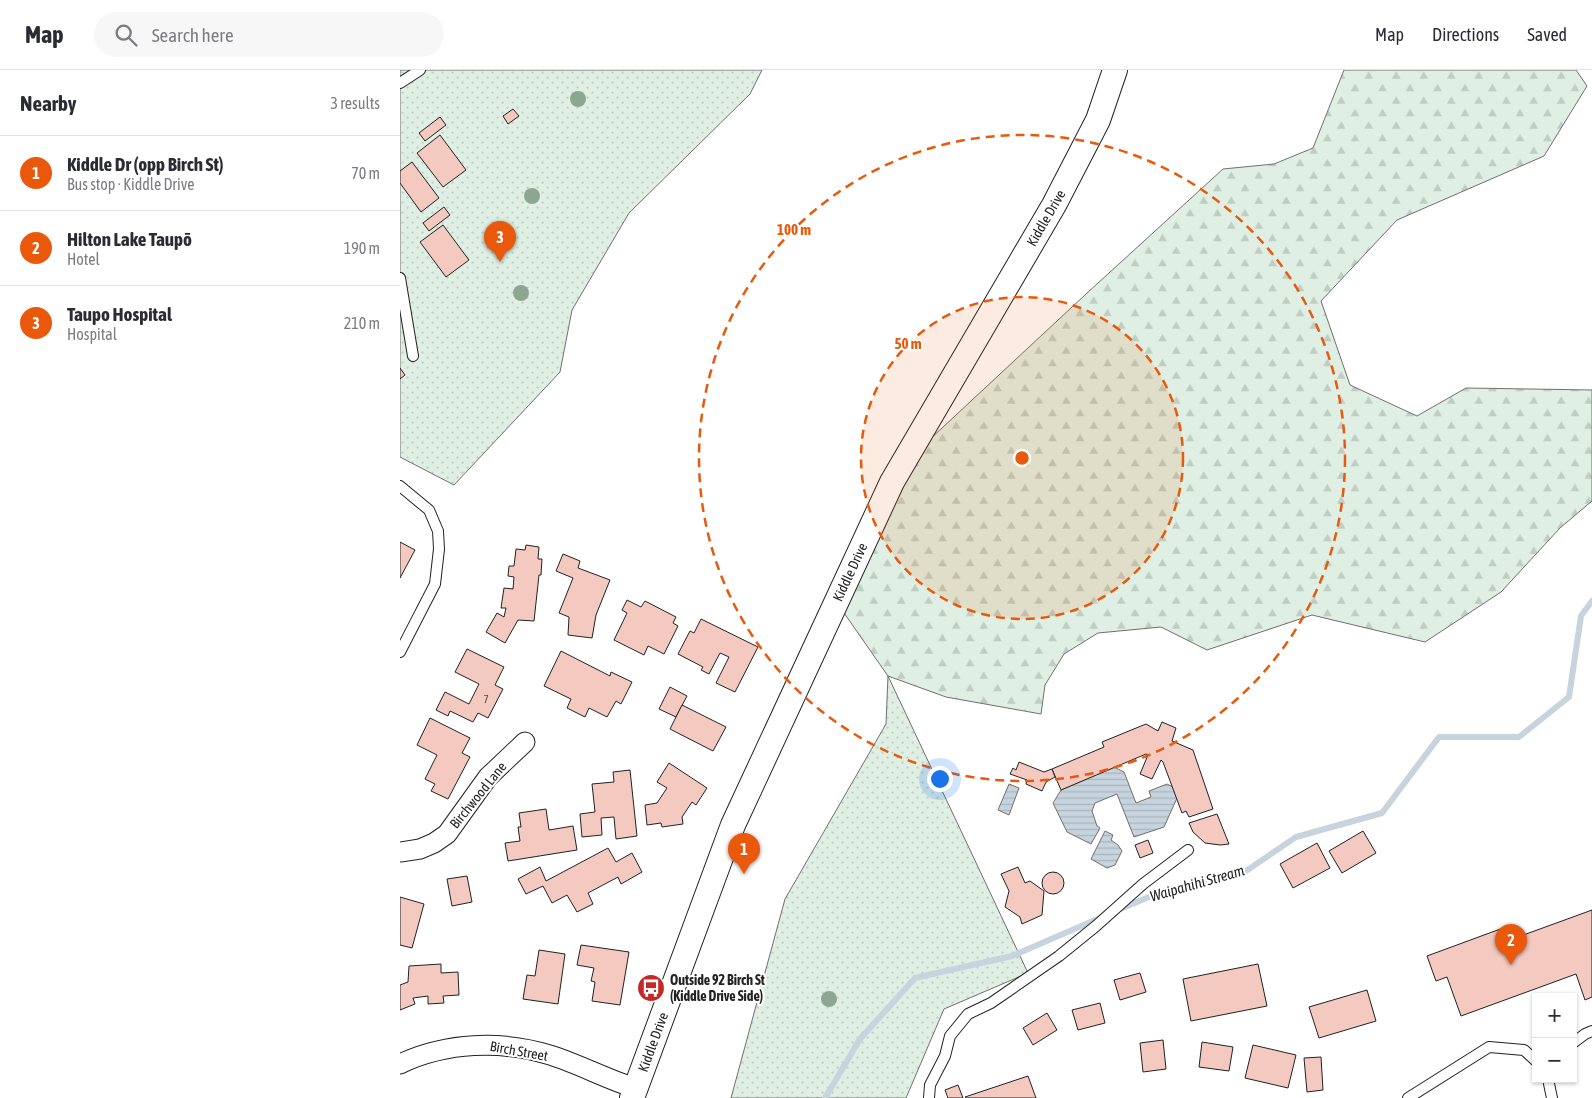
<!DOCTYPE html>
<meta charset="utf-8">
<style>
body{margin:0;font-family:"Asap Condensed",sans-serif;background:#f7f7f7;color:#2b2b33}
.controls{position:absolute;right:15px;bottom:15px;display:grid;overflow:hidden;border-radius:0px;box-shadow:0 1px 4px #0004}
.controls button{width:45px;height:45px;display:grid;place-items:center;padding:0;border:0;border-bottom:1px solid #e1e1e2;background:#fff;color:#2b2b33;font:25px sans-serif}
.you{position:absolute;left:539px;top:708px;width:18px;height:18px;margin:-12px;border:4px solid #fff;border-radius:50%;background:#1a73e8;box-shadow:0 0 0 8px #1a73e833}
.badge{display:grid;place-items:center;width:32px;height:32px;border-radius:50%;background:#ea580c;color:#fff;font-size:16px;font-weight:700}
.pin{position:absolute;translate:-50% -41px;filter:drop-shadow(0 1px 2px #0008)}
.pin::after{content:'';position:absolute;top:26px;width:18px;height:15px;background:inherit;clip-path:polygon(0 0,100% 0,50% 100%)}
.list{margin:0;padding:0;list-style:none}
h2{display:flex;justify-content:space-between;align-items:center;height:65px;margin:0;padding:0 20px;font-size:21px}
h2 small{font-size:16px;font-weight:400;color:#7c7c81}
.list li{display:grid;grid-template-columns:32px 1fr auto;gap:15px;align-items:center;box-sizing:border-box;height:75px;padding:0 20px;border-top:1px solid #e1e1e2}
.list b{display:block;font-size:19px;white-space:nowrap}
.list p{margin:0;font-size:16px;white-space:nowrap;color:#7c7c81}
.list em{font-size:16px;font-style:normal;color:#7c7c81}
.icon{flex:none;width:28px;height:28px;fill:none;stroke:currentColor;stroke-width:2;stroke-linecap:round;stroke-linejoin:round}
.map{position:relative;flex:none;width:1192px;height:1028px;overflow:hidden}
header{display:flex;align-items:center;gap:30px;box-sizing:border-box;height:70px;padding:0 25px;background:#fff;border-bottom:1px solid #e1e1e2}
header strong{font-size:24px}
nav{display:flex;gap:28px;margin-inline-start:auto;font-size:18px}
.search{width:350px;height:45px;background:#f7f7f7;display:flex;align-items:center;gap:12px;box-sizing:border-box;padding:0 18px;border-radius:28px;color:#7c7c81;font-size:19px}
main{display:flex}
aside{flex:1;background:#fff}
.map>svg:first-child{display:block}
.grass{fill:url(#grass-dots);stroke:#6f6f6f}
.forest{fill:url(#forest-firs);stroke:#6f6f6f}
.water{fill:url(#water-rules);stroke:#6f6f6f}
.lines{fill:none;stroke-linecap:round;stroke-linejoin:round}
.stream{stroke:#c7d3dd;stroke-width:6}
.building{fill:#f3c9c0;stroke:#222}
.service-casing{stroke:#222;stroke-width:12}
.minor-casing{stroke:#222;stroke-width:21}
.tertiary-casing{stroke:#222;stroke-width:26}
.service{stroke:#fff;stroke-width:10}
.minor{stroke:#fff;stroke-width:19}
.tertiary{stroke:#fff;stroke-width:24}
.tree{fill:#8da692}
.ring{fill:none;stroke:#e8590c;stroke-width:2.5;stroke-dasharray:9 6}
.labels{text-anchor:middle;dominant-baseline:central;stroke-width:4;stroke-linejoin:round;paint-order:stroke}
.number-label{font-size:11px;fill:#564c4a}
.street-label{font-size:14px;fill:#222;stroke:#fff}
.poi-label{font-size:14px;font-weight:bold;fill:#222;stroke:#fff;text-anchor:start}
.water-label{font-size:15px;font-style:italic;fill:#222;stroke:#fff}
.centre{fill:#e8590c;stroke:#fff;stroke-width:2.5}
.ring-label{font-size:15px;text-anchor:middle;font-weight:bold;fill:#e8590c;stroke:#fff;stroke-width:4;stroke-linejoin:round;paint-order:stroke}
</style>
<header>
<strong>Map</strong>
<div class="search"><svg class="icon" aria-label="search" viewBox="0 0 24 24"><circle cx="10" cy="10" r="6"/><path d="M15 15l6 6"/></svg>Search here</div>
<nav><a>Map</a><a>Directions</a><a>Saved</a></nav>
</header>
<main>
<aside>
<h2>Nearby<small>3 results</small></h2>
<ul class="list">
<li><span class="badge">1</span><div><b>Kiddle Dr (opp Birch St)</b><p>Bus stop · Kiddle Drive</p></div><em>70 m</em></li>
<li><span class="badge">2</span><div><b>Hilton Lake Taupō</b><p>Hotel</p></div><em>190 m</em></li>
<li><span class="badge">3</span><div><b>Taupo Hospital</b><p>Hospital</p></div><em>210 m</em></li>
</ul>
</aside>
<div class="map">
<svg width="1192" height="1028" viewBox="0 0 1192 1028">
<defs>
<pattern id="grass-dots" width="8" height="8" patternUnits="userSpaceOnUse" patternTransform="scale(1.25)"><rect width="8" height="8" fill="#e0efe3"/><path d="M2 2h.1M6 6h.1" fill="none" stroke="#c0cdc2" stroke-width="1.8" stroke-linecap="round"/></pattern>
<pattern id="forest-firs" width="22" height="20" patternUnits="userSpaceOnUse" patternTransform="scale(1.25)"><rect width="22" height="20" fill="#e0efe3"/><path d="M5 1l3.5 6h-7zM16 11l3.5 6h-7z" fill="#c0cdc2"/></pattern>
<pattern id="water-rules" width="6" height="5" patternUnits="userSpaceOnUse" patternTransform="scale(1.25)"><rect width="6" height="5" fill="#c7d3dd"/><path d="M0 2.5h6" fill="none" stroke="#abb5bd"/></pattern>
</defs>
<rect width="100%" height="100%" fill="#fff"/>
<g class="grass">
<polygon points="0,0 362,0 350,24 229,143 172,240 160,302 54,415 0,387"/>
<polygon points="488,606 628,903 544,939 506,1028 331,1028 385,829 486,654"/>
</g>
<polygon class="forest" points="944,0 1176,0 1187,16 1144,86 997,150 921,231 950,315 1017,346 1066,318 1192,320 1192,431 1160,458 1101,522 1025,572 912,545 807,580 761,557 698,563 664,584 645,615 641,644 546,627 488,606 435,530 513,385 686,224 823,99 874,94 913,78"/>
<g class="water">
<polygon points="714,697 724,702 736,733 751,727 749,721 767,714 773,717 777,728 764,757 734,767 717,724 695,733 692,741 697,756 700,758 691,774 667,762 653,733 661,720"/>
<polygon points="609,714 619,718 609,745 598,740"/>
<polygon points="705,761 713,765 711,770 718,775 722,781 715,795 707,798 691,789"/>
</g>
<g class="lines">
<g class="stream">
<polyline points="718,840 756,824 843,803 896,767 982,743 1039,667 1119,667 1169,627 1181,546 1192,531"/>
<polyline points="425,1028 460,969 515,908 612,886 702,847"/>
</g>
</g>
<g class="building">
<polygon points="113,39 119,46 108,54 103,46"/>
<polygon points="40,47 46,55 25,71 19,63"/>
<polygon points="40,65 66,100 43,117 17,83"/>
<polygon points="12,92 39,128 21,142 0,113 0,101"/>
<polygon points="44,137 50,145 29,161 23,153"/>
<polygon points="43,155 69,190 46,207 20,172"/>
<polygon points="0,298 5,305 0,309"/>
<polygon points="0,472 15,480 0,508"/>
<polygon points="126,475 139,477 138,489 142,489 141,505 139,505 134,551 118,550 105,573 86,562 97,543 104,547 106,538 101,538 104,518 113,519 114,507 108,506 109,496 114,496 116,479 125,480"/>
<polygon points="163,484 180,491 178,498 210,510 196,545 192,568 168,565 169,547 159,543 173,508 156,501"/>
<polygon points="227,530 241,537 245,531 276,547 273,553 278,556 264,584 248,576 244,585 214,570 227,543 222,540"/>
<polygon points="301,549 358,577 335,622 316,613 329,587 320,583 309,604 301,600 303,597 278,584 290,561 294,563"/>
<polygon points="67,579 104,597 95,615 103,619 88,648 78,643 73,652 50,641 48,646 36,640 45,622 69,634 79,614 55,602"/>
<polygon points="161,581 210,606 211,602 232,612 221,634 216,631 207,647 189,638 185,647 167,638 171,629 144,616"/>
<polygon points="270,617 287,626 276,647 259,639"/>
<polygon points="282,635 326,657 313,681 270,659"/>
<polygon points="30,648 70,668 62,683 70,687 48,729 31,721 35,714 25,709 37,685 17,675"/>
<polygon points="762,652 776,658 772,671 793,680 813,739 789,747 786,741 782,743 763,692 761,690 752,709 740,704 748,685 746,684 661,720 652,699 704,677 702,672 746,654 758,661"/>
<polygon points="619,692 644,702 652,699 655,707 646,712 642,721 626,714 627,710 610,704 613,698 616,700"/>
<polygon points="269,693 307,718 296,735 292,732 282,747 283,754 262,757 261,753 247,755 245,735 257,733 267,718 257,712"/>
<polygon points="230,700 237,766 216,769 214,747 201,748 202,765 182,767 180,744 195,742 192,714 214,712 213,702"/>
<polygon points="146,739 149,760 173,756 177,780 108,791 105,773 120,771 118,757 121,757 119,743"/>
<polygon points="817,744 829,774 820,775 805,773 793,762 789,753"/>
<polygon points="963,761 976,783 942,803 929,781"/>
<polygon points="748,770 753,783 740,788 735,775"/>
<polygon points="917,773 930,798 893,818 880,794"/>
<polygon points="208,778 216,792 232,783 242,802 221,814 218,807 188,823 193,834 177,842 167,825 152,833 143,816 126,824 118,809 140,797 146,811"/>
<polygon points="618,797 625,813 630,811 644,821 642,845 622,854 620,847 605,837 609,821 601,804"/>
<circle cx="653" cy="813" r="11"/>
<polygon points="67,806 72,832 52,836 47,809"/>
<polygon points="0,827 24,834 12,878 0,875"/>
<polygon points="1192,840 1192,927 1185,930 1176,904 1061,946 1047,907 1036,911 1027,886 1103,858 1107,871"/>
<polygon points="181,875 229,882 220,935 192,931 195,912 191,911 194,898 177,895"/>
<polygon points="139,880 165,884 158,934 123,929 127,905 135,906"/>
<polygon points="41,894 41,903 58,902 59,925 43,926 44,933 28,934 28,926 13,928 15,934 0,940 0,915 8,912 9,896"/>
<polygon points="858,894 867,936 791,951 783,909"/>
<polygon points="740,903 746,922 720,930 714,910"/>
<polygon points="967,920 976,951 919,968 909,937"/>
<polygon points="700,933 705,953 678,960 672,940"/>
<polygon points="647,943 657,960 633,975 623,958"/>
<polygon points="763,970 766,999 743,1002 740,973"/>
<polygon points="802,972 833,977 829,1001 799,997"/>
<polygon points="853,975 896,985 888,1018 845,1008"/>
<polygon points="921,987 923,1020 907,1022 904,988"/>
<polygon points="628,1006 636,1028 566,1028 565,1027"/>
<polygon points="558,1015 563,1028 548,1028 545,1020"/>
</g>
<g class="lines">
<g class="service-casing">
<g id="service">
<polyline points="0,13 20,0"/>
<polyline points="0,208 13,286"/>
<polyline points="0,416 29,440 38,461 39,479 35,514 0,582"/>
<polyline points="1173,973 1185,964 1192,961"/>
<polyline points="1148,1009 1152,1028"/>
<polyline points="529,1028 530,1015 545,986 550,966 568,944 591,933 659,886 696,856 743,814 788,780"/>
<polyline points="1008,1028 1089,977 1124,980 1136,991"/>
</g>
</g>
<g class="minor-casing">
<g id="minor">
<polyline points="0,782 20,779 34,773 47,764 88,707 125,672"/>
<path d="M0,994C46,972 101,970 150,985C179,994 206,1009 235,1018"/>
</g>
</g>
<g class="tertiary-casing">
<polyline id="tertiary" points="232,1028 333,755 492,412 654,135 698,50 715,0"/>
</g>
<use href="#service" class="service"/>
<use href="#minor" class="minor"/>
<use href="#tertiary" class="tertiary"/>
</g>
<g class="tree">
<circle cx="178" cy="29" r="8"/>
<circle cx="132" cy="126" r="8"/>
<circle cx="121" cy="223" r="8"/>
<circle cx="429" cy="929" r="8"/>
</g>
<circle cx="622" cy="388" r="161" fill="#e8590c" fill-opacity=".12"/>
<g class="ring">
<circle cx="622" cy="388" r="161"/>
<circle cx="622" cy="388" r="323"/>
</g>
<defs>
<g id="bus-disc" transform="scale(1.4375)"><circle r="9.5" fill="#c62828" stroke="#fff"/><path d="M-5-6H5V4H4V6H2V4H-2V6H-4V4H-5ZM-3.5-4V0h7V-4ZM-3.5 1.2v1.5H-2V1.2ZM2 1.2v1.5H3.5V1.2Z" fill="#fff"/></g>
</defs>
<g fill-rule="evenodd">
<use href="#bus-disc" x="251" y="918"/>
</g>
<g class="labels">
<g class="number-label">
<text x="86" y="629">7</text>
</g>
<g class="street-label">
<text transform="translate(646 148) rotate(-60)">Kiddle Drive</text>
<text transform="translate(450 502) rotate(-65)">Kiddle Drive</text>
<text transform="translate(78 725) rotate(-51)">Birchwood Lane</text>
<text transform="translate(253 972) rotate(-70)">Kiddle Drive</text>
<text transform="translate(119 981) rotate(10)">Birch Street</text>
</g>
<g class="poi-label">
<text x="270" y="910">Outside 92 Birch St<tspan x="270" dy="16">(Kiddle Drive Side)</tspan></text>
</g>
<g class="water-label">
<text transform="translate(797 813) rotate(-16)">Waipahihi Stream</text>
</g>
</g>
<circle cx="622" cy="388" r="8" class="centre"/>
<g class="ring-label">
<text x="394" y="165">100 m</text>
<text x="508" y="279">50 m</text>
</g>
</svg>
<div class="controls">
<button>+</button>
<button>−</button>
</div>
<div class="you"></div>
<div class="pin badge" style="left:344px;top:804px">1</div>
<div class="pin badge" style="left:1111px;top:895px">2</div>
<div class="pin badge" style="left:100px;top:192px">3</div>
</div>
</main>
